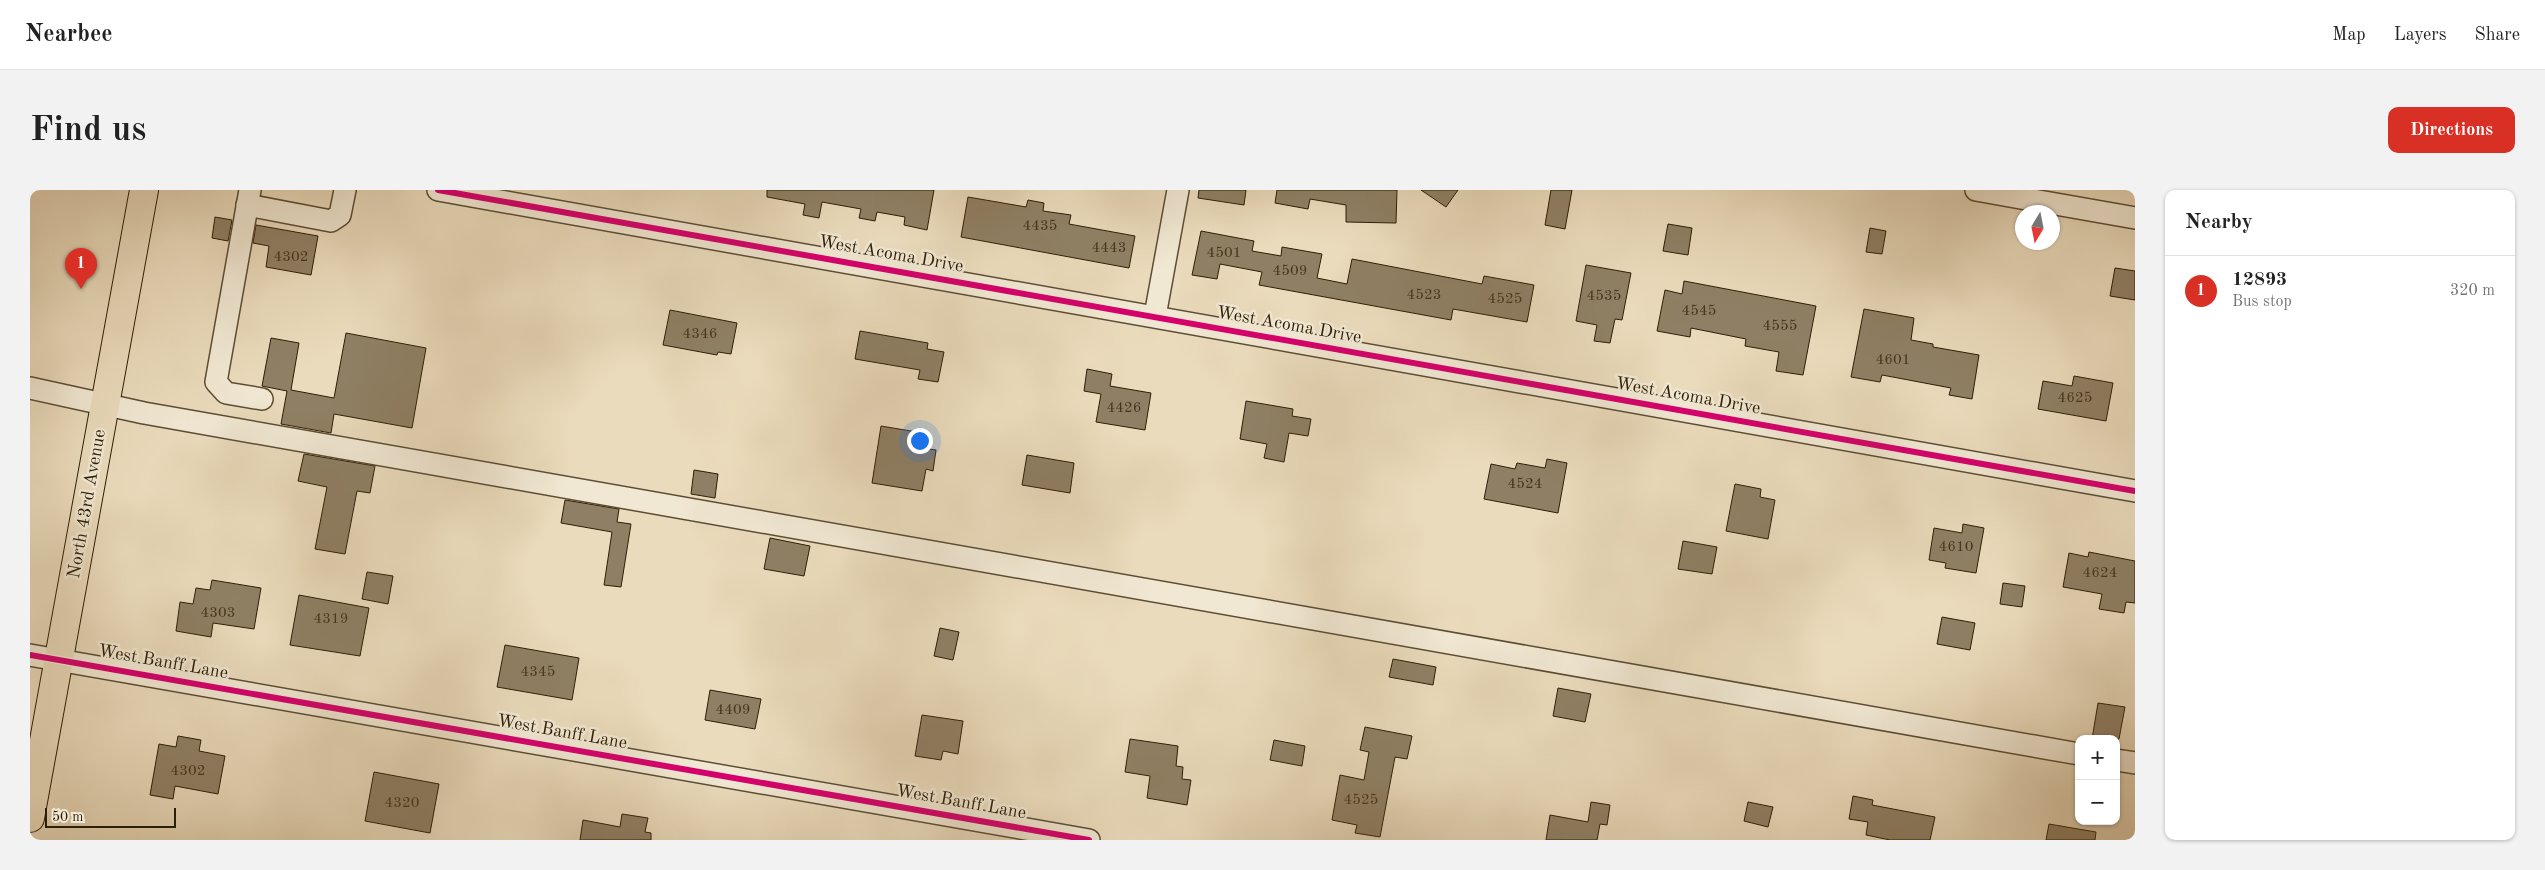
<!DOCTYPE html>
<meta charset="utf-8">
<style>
body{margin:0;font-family:"Old Standard TT",serif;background:#f2f2f2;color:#222}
.controls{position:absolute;right:15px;bottom:15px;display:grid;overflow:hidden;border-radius:10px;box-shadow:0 1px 4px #0004}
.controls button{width:45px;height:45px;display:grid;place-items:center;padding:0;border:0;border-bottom:1px solid #e0e0e0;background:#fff;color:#222;font:25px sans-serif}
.compass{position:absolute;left:1985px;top:15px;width:45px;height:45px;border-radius:50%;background:#fff;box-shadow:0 1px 4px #0004;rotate:190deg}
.scale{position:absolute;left:15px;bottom:12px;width:131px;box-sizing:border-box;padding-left:5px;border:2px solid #2d1e06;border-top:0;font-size:14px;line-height:18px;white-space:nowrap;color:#2d1e06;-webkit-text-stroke:4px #f1e8d3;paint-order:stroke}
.you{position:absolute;left:889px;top:250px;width:18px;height:18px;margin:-12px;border:4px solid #fff;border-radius:50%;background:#1a73e8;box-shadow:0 0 0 8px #1a73e833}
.badge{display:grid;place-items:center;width:32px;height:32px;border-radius:50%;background:#d93025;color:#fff;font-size:16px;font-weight:700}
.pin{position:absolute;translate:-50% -41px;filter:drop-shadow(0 1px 2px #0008)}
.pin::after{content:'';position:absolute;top:26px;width:18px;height:15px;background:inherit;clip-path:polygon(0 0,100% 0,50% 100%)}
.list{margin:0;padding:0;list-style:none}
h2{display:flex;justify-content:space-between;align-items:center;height:65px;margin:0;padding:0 20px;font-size:21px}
h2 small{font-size:16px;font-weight:400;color:#767676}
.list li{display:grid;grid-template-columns:32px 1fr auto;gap:15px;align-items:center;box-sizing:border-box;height:70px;padding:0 20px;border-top:1px solid #e0e0e0}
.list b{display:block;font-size:19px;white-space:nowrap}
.list p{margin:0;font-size:16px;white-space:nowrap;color:#767676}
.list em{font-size:16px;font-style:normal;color:#767676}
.map{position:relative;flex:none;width:2105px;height:650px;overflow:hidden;border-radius:10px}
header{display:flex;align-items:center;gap:30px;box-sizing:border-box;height:70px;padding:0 25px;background:#fff;border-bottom:1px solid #e0e0e0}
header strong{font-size:24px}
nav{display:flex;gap:28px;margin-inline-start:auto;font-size:18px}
.intro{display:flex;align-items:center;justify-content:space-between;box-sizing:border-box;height:120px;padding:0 30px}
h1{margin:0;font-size:35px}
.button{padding:12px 22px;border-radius:10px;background:#d93025;color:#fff;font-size:18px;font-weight:700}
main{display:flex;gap:30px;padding:0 30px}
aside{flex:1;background:#fff;border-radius:10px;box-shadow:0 1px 4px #0004}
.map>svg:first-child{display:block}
.building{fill:#8f8065;stroke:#2d1e06}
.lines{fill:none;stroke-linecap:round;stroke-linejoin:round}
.minor-casing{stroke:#5c4d34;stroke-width:24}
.major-casing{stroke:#2d1e06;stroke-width:30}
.minor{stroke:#f1e8d3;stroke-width:21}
.major{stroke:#eadbbc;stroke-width:28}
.cycleway-casing{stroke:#f1e8d3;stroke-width:9}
.cycleway{stroke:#d6006c;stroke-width:6}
.labels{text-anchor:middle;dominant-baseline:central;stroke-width:5;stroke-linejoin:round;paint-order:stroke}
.number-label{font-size:15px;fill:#46361e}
.street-label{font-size:18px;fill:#2d1e06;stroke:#f1e8d3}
</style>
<header>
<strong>Nearbee</strong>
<nav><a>Map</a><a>Layers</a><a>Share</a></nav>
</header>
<div class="intro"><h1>Find us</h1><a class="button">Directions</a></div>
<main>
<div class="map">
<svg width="2105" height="650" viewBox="0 0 2105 650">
<rect width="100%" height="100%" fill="#eadbbc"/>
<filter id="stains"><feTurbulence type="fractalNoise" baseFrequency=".004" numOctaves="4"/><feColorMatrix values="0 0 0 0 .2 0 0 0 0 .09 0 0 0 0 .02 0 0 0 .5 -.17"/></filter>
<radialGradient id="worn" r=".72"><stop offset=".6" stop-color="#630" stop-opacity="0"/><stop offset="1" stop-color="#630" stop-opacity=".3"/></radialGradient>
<g class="building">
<polygon points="737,0 904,0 897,40 874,35 875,27 847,22 845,31 829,28 831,19 792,12 789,28 773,25 775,14 737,7"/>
<polygon points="1169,0 1216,0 1214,15 1168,8"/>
<polygon points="1247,0 1367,0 1366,33 1316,32 1316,15 1280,9 1278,19 1245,13"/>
<polygon points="1391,0 1428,0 1416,17"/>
<polygon points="1521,0 1542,0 1535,39 1515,35"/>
<polygon points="938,7 996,17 998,10 1014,13 1013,21 1041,25 1039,34 1105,46 1099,78 931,47"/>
<polygon points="185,27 202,30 198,51 182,48"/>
<polygon points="1638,34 1662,38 1658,65 1633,61"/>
<polygon points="226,35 288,46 281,85 236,77 239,56 223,53"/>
<polygon points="1840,38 1856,41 1852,64 1836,62"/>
<polygon points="1171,41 1224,51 1222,61 1251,66 1252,57 1292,64 1287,88 1317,94 1322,69 1452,94 1454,86 1504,95 1497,132 1423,119 1421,130 1229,95 1232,82 1190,74 1187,89 1162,85"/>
<polygon points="1556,75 1601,83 1592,130 1585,129 1580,153 1564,151 1567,135 1546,131"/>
<polygon points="2085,78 2105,81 2105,110 2080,106"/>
<polygon points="1654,91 1786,116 1773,185 1746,181 1749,162 1715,156 1716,149 1661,138 1660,147 1627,141 1635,100 1652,104"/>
<polygon points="1834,119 1884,128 1881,150 1903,154 1903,157 1949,165 1942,209 1919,205 1921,198 1852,185 1850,192 1821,187"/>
<polygon points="640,120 707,133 701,164 688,162 687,165 633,155"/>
<polygon points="830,141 898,153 897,159 914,162 908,192 888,189 890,180 825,169"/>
<polygon points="316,143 396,158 382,238 304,224 301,243 251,234 257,201 232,196 241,148 269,153 261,200 304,208"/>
<polygon points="1057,179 1082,184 1080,196 1121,203 1115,240 1066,232 1071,204 1054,201"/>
<polygon points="2044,186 2083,193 2076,231 2008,219 2013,191 2042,196"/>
<polygon points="1216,211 1263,219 1262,226 1281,229 1278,246 1259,243 1254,272 1234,268 1237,254 1210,249"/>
<polygon points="851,236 887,242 885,257 906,260 903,281 896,279 892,301 842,293"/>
<polygon points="274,264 345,276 340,303 327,301 315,364 285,359 297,297 268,291"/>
<polygon points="997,265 1044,273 1040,303 992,295"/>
<polygon points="1517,269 1537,273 1528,323 1454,309 1461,274 1485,279 1487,273 1515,278"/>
<polygon points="664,280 688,284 685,308 661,304"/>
<polygon points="1705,294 1731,299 1730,307 1745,310 1738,349 1696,341"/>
<polygon points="535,310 589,319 587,332 601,334 591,397 574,395 582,342 531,333"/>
<polygon points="1933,334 1954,338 1946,383 1915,378 1916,373 1899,370 1904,338 1932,343"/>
<polygon points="740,348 780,356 774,386 734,379"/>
<polygon points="1653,351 1687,357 1682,384 1648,379"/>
<polygon points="2059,362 2105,371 2105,413 2096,412 2094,423 2069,419 2072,404 2033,397 2039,363 2058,367"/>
<polygon points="337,382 363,386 358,414 332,409"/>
<polygon points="182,390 231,398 224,439 183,433 181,447 146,441 150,412 163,414 166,398 180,400"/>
<polygon points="1973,393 1995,396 1992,417 1970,414"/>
<polygon points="269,405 339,418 330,466 260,455"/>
<polygon points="1912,427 1945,433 1940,460 1907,454"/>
<polygon points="910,438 929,442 923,470 904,466"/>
<polygon points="475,455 549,468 542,510 467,497"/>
<polygon points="1363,469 1406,477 1403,495 1359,487"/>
<polygon points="1528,498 1561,504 1555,532 1523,526"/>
<polygon points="680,500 731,509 725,539 675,530"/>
<polygon points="2068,513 2095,517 2089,549 2062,549"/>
<polygon points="892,525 933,531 928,564 913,561 911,570 885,566"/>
<polygon points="1335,537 1382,546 1377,569 1365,567 1350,647 1325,643 1327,635 1302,630 1310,585 1334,590 1339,562 1330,560"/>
<polygon points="148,546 171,550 169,561 195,566 188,604 145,596 143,609 120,605 129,554 146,557"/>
<polygon points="1100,549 1148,556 1146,576 1153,577 1152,589 1161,590 1157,615 1117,608 1120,586 1095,582"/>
<polygon points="1244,550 1275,556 1272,576 1240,570"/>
<polygon points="344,582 409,594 400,643 335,631"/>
<polygon points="1823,606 1843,610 1842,615 1905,627 1900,650 1860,650 1836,645 1838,632 1819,629"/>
<polygon points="1561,612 1580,615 1577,635 1570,634 1567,650 1516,650 1520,625 1558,632"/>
<polygon points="1718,612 1743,617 1738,637 1714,631"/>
<polygon points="592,624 618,628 615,642 621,643 621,650 550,650 553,630 590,637"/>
<polygon points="2019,634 2066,642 2065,650 2016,650"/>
</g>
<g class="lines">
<g class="minor-casing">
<g id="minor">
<polyline points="220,0 186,192 196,203 232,209"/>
<polyline points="408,0 2105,301"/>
<polyline points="1946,0 2105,28"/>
<polyline points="217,15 301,31 310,25 315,0"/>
<polyline points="1125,126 1148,0"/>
<polyline points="0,198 114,223 2049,564"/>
<polyline points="0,465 1059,650"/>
<polyline points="2086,570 2105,573"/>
</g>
</g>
<g class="major-casing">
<polyline id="major" points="0,628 114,0"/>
</g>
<use href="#minor" class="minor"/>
<use href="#major" class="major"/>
<g class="cycleway-casing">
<g id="cycleway">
<polyline points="408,0 2105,301"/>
<polyline points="0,465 1059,650"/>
</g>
</g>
<use href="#cycleway" class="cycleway"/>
</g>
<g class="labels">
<g class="number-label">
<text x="1010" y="36">4435</text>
<text x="1079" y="58">4443</text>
<text x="1194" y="63">4501</text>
<text x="261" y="67">4302</text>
<text x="1260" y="81">4509</text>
<text x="1394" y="105">4523</text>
<text x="1574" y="106">4535</text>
<text x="1475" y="109">4525</text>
<text x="1669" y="121">4545</text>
<text x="1750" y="136">4555</text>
<text x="670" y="144">4346</text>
<text x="1863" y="170">4601</text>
<text x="2045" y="208">4625</text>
<text x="1094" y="218">4426</text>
<text x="1495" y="294">4524</text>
<text x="1926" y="357">4610</text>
<text x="2070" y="383">4624</text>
<text x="188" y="423">4303</text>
<text x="301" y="429">4319</text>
<text x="508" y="482">4345</text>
<text x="703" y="520">4409</text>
<text x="158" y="581">4302</text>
<text x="1331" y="610">4525</text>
<text x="372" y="613">4320</text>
</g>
<g class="street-label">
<text transform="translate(861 64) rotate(10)">West Acoma Drive</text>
<text transform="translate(1259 135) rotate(10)">West Acoma Drive</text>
<text transform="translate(1658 206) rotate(10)">West Acoma Drive</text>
<text transform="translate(57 314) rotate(-80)">North 43rd Avenue</text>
<text transform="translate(133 472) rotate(10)">West Banff Lane</text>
<text transform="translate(532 542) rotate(10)">West Banff Lane</text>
<text transform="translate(931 612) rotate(10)">West Banff Lane</text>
</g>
</g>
<rect width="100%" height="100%" filter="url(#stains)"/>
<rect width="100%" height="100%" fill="url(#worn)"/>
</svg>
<div class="controls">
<button>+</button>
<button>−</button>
</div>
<svg class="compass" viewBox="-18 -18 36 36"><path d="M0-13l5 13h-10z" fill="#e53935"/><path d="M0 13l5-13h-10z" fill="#767676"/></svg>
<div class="scale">50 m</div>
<div class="you"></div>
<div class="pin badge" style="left:51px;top:99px">1</div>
</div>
<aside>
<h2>Nearby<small></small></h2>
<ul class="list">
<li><span class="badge">1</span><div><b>12893</b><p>Bus stop</p></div><em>320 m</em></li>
</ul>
</aside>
</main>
